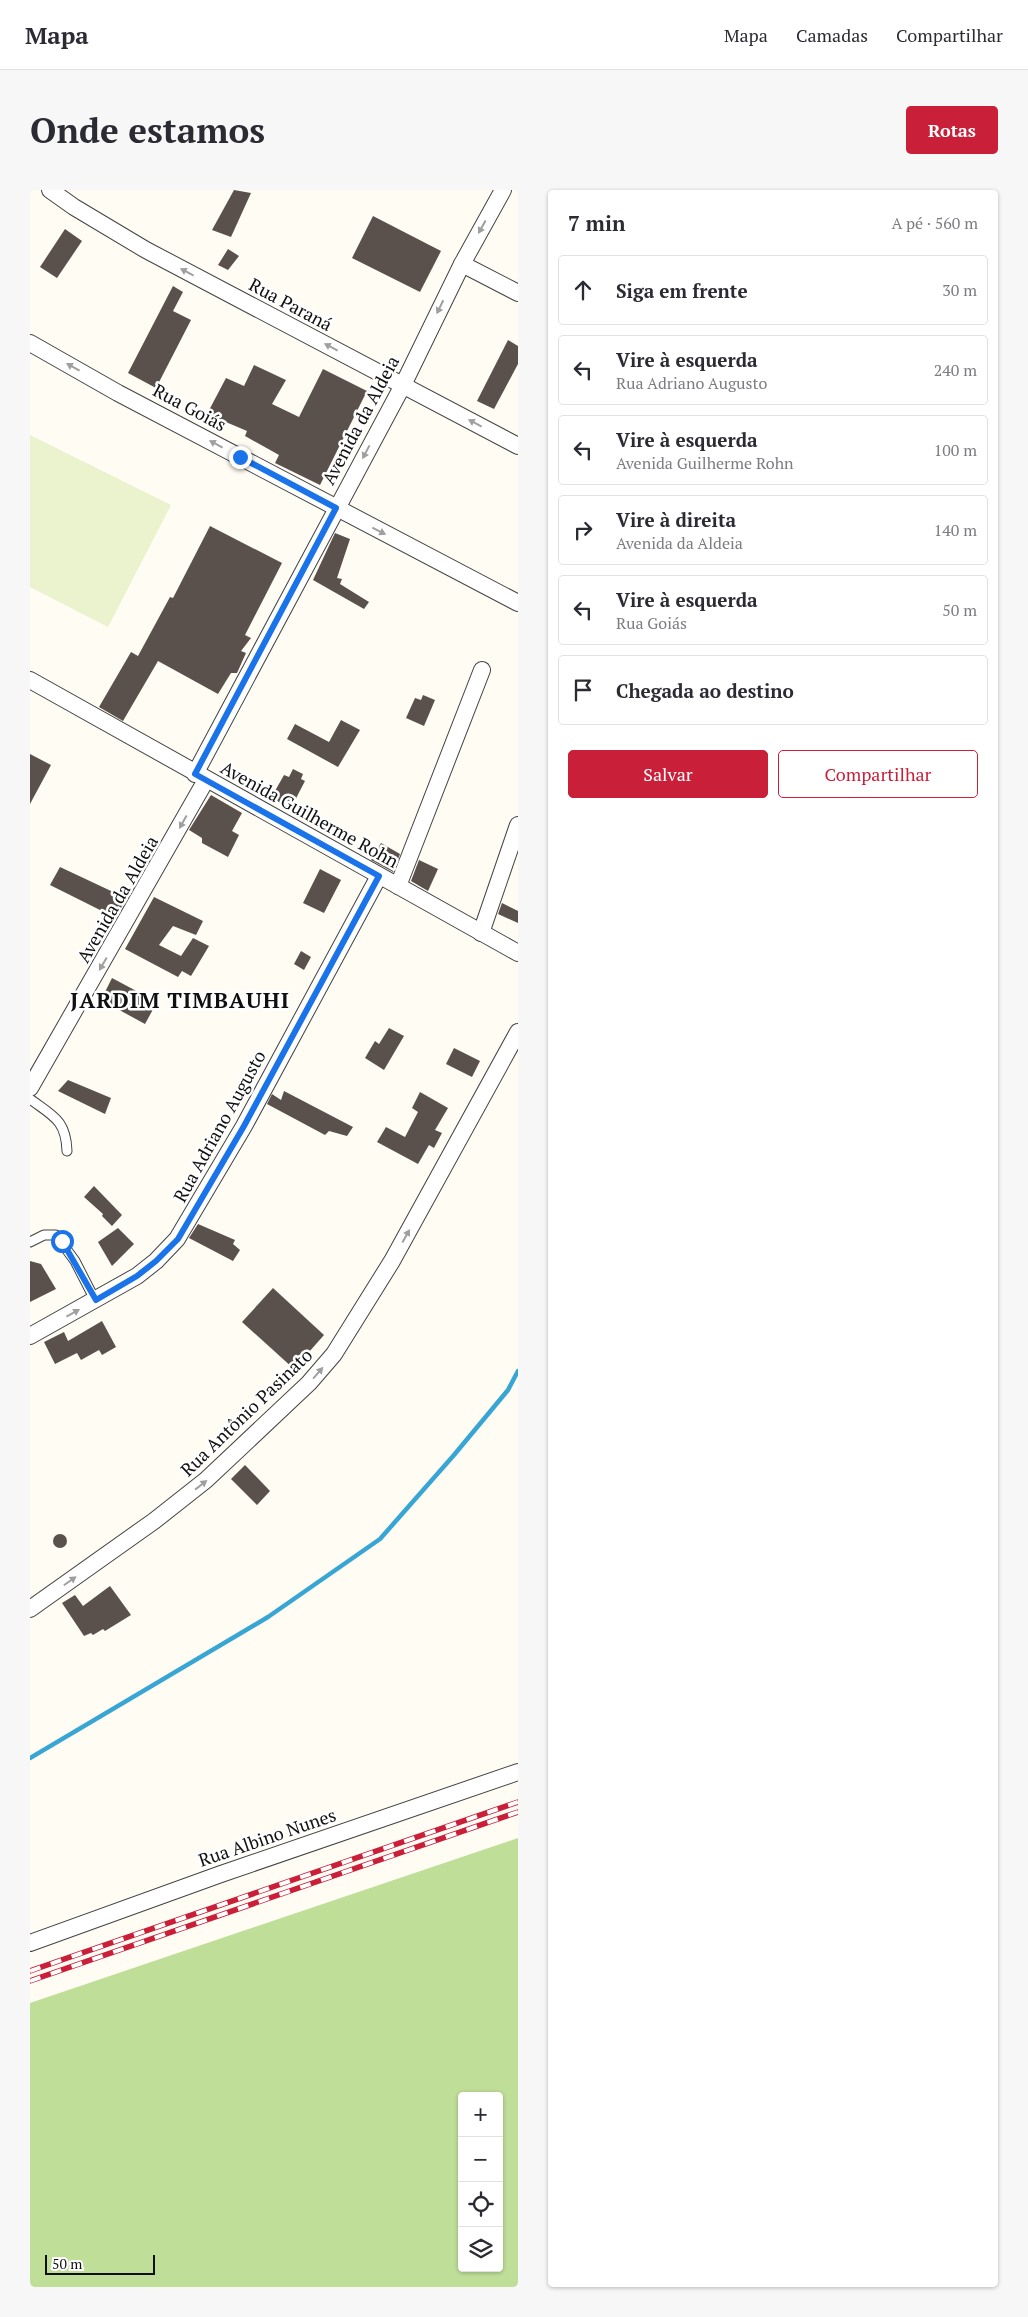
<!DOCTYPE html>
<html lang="pt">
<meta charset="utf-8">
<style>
body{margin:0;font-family:"PT Serif",serif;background:#f7f7f7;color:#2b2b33}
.controls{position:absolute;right:15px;bottom:15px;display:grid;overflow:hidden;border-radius:5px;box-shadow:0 1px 4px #0004}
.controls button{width:45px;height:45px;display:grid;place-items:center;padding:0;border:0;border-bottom:1px solid #e1e1e2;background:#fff;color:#2b2b33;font:25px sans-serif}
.scale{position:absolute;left:15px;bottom:12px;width:110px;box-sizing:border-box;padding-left:5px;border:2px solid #101010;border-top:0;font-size:14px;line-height:18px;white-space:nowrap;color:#101010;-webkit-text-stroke:4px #fff;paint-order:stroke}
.stop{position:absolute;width:15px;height:15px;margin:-11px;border:4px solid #1a73e8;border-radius:50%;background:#fff}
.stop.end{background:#1a73e8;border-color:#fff;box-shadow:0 1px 5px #0008}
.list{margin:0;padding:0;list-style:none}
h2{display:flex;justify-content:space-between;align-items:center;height:65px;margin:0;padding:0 20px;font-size:21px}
h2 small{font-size:16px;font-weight:400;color:#7c7c81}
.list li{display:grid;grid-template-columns:32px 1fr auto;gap:15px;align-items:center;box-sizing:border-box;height:70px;margin:0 10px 10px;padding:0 10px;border:1px solid #e1e1e2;border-radius:5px}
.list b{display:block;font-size:19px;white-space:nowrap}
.list p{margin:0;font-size:16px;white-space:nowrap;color:#7c7c81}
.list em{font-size:16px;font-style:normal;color:#7c7c81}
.actions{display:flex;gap:10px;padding:15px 20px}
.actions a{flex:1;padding:11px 0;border:1px solid #ca1f38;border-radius:5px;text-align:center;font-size:18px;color:#ca1f38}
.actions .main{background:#ca1f38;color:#fff}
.icon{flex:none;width:28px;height:28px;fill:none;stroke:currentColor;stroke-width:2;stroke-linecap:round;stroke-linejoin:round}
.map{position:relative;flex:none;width:488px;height:2097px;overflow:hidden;border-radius:5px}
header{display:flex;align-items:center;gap:30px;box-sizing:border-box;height:70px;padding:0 25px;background:#fff;border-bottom:1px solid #e1e1e2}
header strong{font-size:24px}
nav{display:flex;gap:28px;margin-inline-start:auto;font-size:18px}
.intro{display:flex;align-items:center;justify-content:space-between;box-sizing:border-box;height:120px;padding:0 30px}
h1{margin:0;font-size:35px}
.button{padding:12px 22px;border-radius:5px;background:#ca1f38;color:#fff;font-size:18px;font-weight:700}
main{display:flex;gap:30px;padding:0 30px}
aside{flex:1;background:#fff;border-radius:5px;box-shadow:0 1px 4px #0004}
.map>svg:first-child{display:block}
.forest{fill:#bfde98;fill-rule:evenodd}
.pitch{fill:#eaf3cd}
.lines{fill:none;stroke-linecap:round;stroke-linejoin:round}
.stream{stroke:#38a6d5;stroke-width:4.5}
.building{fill:#5a504c}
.lane-casing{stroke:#434343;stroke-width:11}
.street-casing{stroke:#434343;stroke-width:18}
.lane{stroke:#fff;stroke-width:9}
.street{stroke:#fff;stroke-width:16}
.rail-casing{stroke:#ca1f38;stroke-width:5.5}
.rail{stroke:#fff;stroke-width:4;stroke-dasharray:11;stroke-linecap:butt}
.oneway{fill:#9f9f9f}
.route{stroke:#1a73e8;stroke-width:6}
.labels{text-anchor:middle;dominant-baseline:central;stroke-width:5;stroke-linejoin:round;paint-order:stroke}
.street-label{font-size:18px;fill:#101010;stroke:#fff}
.district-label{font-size:22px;font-weight:bold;letter-spacing:1px;fill:#101010;stroke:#fff}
</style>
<header>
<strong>Mapa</strong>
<nav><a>Mapa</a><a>Camadas</a><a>Compartilhar</a></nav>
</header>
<div class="intro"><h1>Onde estamos</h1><a class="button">Rotas</a></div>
<main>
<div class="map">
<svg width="488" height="2097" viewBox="0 0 488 2097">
<rect width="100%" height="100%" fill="#fffcf4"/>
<path class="forest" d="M488,1648V2097H0V1813ZM432,1906H469V2078H432Z"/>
<polygon class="pitch" points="0,245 141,315 78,437 0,397"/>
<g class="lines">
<polyline class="stream" points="0,1568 238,1427 350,1349 424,1265 478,1200 488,1181"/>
</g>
<g class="building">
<polygon points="204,0 221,3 201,47 182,40"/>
<polygon points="343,26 411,61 390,102 322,68"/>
<polygon points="35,39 52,51 27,88 10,77"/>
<polygon points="198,59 209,66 198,80 188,75"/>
<polygon points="143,96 153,102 143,121 161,130 126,198 98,183"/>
<polygon points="478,150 488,156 488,174 464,219 447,211"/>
<polygon points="224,175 256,190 242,214 269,227 293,179 337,201 290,295 245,273 249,265 215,246 217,241 177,224 196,188 214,196"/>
<polygon points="180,336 252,373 215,445 221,448 211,461 216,463 207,483 201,483 188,504 128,471 93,531 69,517 101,462 108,466 140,407 143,408"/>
<polygon points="305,343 320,349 307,388 312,389 310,394 339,412 334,419 283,390"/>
<polygon points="393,505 405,510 394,536 376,528 385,508 391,510"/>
<polygon points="311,530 330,540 308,577 257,549 265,534 299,552"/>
<polygon points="0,564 21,575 0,614"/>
<polygon points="263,579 273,584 271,589 275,591 261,618 241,608 254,585 259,587"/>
<polygon points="181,605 212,623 202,641 209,645 198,667 172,653 172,648 159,640"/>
<polygon points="351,653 370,664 363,682 341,670"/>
<polygon points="389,670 408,679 398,701 381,691"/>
<polygon points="30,677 96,708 86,728 20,695"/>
<polygon points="290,679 311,690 294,723 273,713"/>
<polygon points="124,707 173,731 166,745 143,736 129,755 151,766 163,748 179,756 161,786 152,781 148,787 95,759"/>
<polygon points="472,713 488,721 488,733 468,724"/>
<polygon points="271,761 281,767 274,780 264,774"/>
<polygon points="82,788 127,812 115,834 71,810"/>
<polygon points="359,838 374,846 354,880 335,868 345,851 349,854"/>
<polygon points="424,858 450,871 442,887 416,874"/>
<polygon points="38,890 81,908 75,924 28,901"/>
<polygon points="254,901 323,937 317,946 299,941 295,945 237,914 242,904 251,910"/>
<polygon points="390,902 418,918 405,940 412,943 404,958 399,955 388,974 347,952 356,937 375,947 388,922 382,918"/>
<polygon points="64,996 92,1025 82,1036 72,1026 73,1024 54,1007"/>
<polygon points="168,1034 205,1050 203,1054 210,1060 203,1071 159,1048"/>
<polygon points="88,1038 104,1054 82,1076 68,1052"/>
<polygon points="0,1071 11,1074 26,1099 0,1112"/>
<polygon points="243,1098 294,1145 264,1179 212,1132"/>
<polygon points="72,1131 86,1157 72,1165 69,1160 51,1170 47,1163 25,1174 14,1152 34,1142 38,1151"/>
<polygon points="215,1275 240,1301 227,1315 201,1289"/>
<circle cx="30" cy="1351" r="7"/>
<polygon points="80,1396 101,1425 75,1441 73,1439 63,1445 61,1443 54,1446 32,1413 45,1405 53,1416"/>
</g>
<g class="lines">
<g class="lane-casing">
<g id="lane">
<path d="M0,909C23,926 36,930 37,961"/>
<polyline points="0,1052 14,1045 26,1045 45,1071 65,1110"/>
</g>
</g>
<g class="street-casing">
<g id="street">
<polyline points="20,0 44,17 116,60 488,256"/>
<polyline points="432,74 488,103"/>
<polyline points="0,153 88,203 488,413"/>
<polyline points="0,490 488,763"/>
<polyline points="165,584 373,195 432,74 473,0"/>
<polyline points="368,696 452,480"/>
<polyline points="451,743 488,635"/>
<polyline points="0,898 176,590"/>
<polyline points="0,1146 107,1086 126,1071 147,1049 214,936 349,686"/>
<polyline points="0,1419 124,1331 176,1290 279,1193 304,1164 362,1071 488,842"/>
<polyline points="0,1753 191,1684 488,1582"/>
</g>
</g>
<use href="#lane" class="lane"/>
<use href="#street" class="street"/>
<g class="rail-casing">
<g id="rail">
<polyline points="0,1781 488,1612"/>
<polyline points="0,1791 488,1622"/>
</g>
</g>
<use href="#rail" class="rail"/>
</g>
<defs><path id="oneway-solid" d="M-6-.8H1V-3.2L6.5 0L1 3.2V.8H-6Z" transform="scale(1.25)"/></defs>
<g class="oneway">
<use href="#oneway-solid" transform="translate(452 37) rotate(119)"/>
<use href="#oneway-solid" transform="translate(157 82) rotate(-152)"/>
<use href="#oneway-solid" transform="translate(410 117) rotate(116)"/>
<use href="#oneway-solid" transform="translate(301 157) rotate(-152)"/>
<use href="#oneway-solid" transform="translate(43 177) rotate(-151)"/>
<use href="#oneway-solid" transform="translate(445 233) rotate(-152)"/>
<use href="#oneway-solid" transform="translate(186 254) rotate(-152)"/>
<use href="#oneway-solid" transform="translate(336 262) rotate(118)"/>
<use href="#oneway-solid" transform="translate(349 341) rotate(27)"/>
<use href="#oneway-solid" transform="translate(153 632) rotate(119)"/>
<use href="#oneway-solid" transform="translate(73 774) rotate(120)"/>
<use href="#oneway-solid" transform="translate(376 1046) rotate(-61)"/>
<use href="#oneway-solid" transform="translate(43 1123) rotate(-29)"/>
<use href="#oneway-solid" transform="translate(288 1183) rotate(-49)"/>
<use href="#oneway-solid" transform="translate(171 1295) rotate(-38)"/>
<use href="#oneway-solid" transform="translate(40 1391) rotate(-35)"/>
</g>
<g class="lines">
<polyline class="route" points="32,1051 66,1110 107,1086 126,1071 148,1049 214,936 349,686 165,584 306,318 210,267"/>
</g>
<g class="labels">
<g class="street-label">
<text transform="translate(261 114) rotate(28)">Rua Paraná</text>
<text transform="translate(160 217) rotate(28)">Rua Goiás</text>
<text transform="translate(330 230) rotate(-62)">Avenida da Aldeia</text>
<text transform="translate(280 624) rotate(29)">Avenida Guilherme Rohn</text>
<text transform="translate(87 709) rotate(-60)">Avenida da Aldeia</text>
<text transform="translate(189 936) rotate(-61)">Rua Adriano Augusto</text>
<text transform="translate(216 1222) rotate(-44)">Rua Antônio Pasinato</text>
<text transform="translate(237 1647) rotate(-19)">Rua Albino Nunes</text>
</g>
<g class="district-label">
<text x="150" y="809">JARDIM TIMBAUHI</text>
</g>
</g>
</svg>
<div class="controls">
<button>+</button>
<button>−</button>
<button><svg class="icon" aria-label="locate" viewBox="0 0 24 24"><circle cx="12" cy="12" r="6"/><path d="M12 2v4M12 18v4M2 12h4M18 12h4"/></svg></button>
<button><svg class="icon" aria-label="layers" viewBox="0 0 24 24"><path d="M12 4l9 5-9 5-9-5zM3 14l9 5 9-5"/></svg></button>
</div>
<div class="scale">50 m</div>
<div class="stop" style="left:32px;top:1051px"></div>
<div class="stop end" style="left:210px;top:267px"></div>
</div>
<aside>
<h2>7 min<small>A pé · 560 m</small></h2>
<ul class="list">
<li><svg class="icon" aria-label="ahead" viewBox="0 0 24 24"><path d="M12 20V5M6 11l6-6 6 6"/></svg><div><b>Siga em frente</b></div><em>30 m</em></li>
<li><svg class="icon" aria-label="left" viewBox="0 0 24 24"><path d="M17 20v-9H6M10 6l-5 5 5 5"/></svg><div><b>Vire à esquerda</b><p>Rua Adriano Augusto</p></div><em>240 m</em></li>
<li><svg class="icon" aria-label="left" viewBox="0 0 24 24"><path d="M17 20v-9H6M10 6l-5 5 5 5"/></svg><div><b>Vire à esquerda</b><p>Avenida Guilherme Rohn</p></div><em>100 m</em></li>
<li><svg class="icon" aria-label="right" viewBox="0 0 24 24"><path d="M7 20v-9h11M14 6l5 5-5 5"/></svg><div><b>Vire à direita</b><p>Avenida da Aldeia</p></div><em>140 m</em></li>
<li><svg class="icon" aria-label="left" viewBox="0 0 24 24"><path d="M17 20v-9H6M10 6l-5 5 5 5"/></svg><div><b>Vire à esquerda</b><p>Rua Goiás</p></div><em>50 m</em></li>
<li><svg class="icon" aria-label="arrive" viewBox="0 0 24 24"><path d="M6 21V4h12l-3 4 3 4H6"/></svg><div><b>Chegada ao destino</b></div></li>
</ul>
<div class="actions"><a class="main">Salvar</a><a>Compartilhar</a></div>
</aside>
</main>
